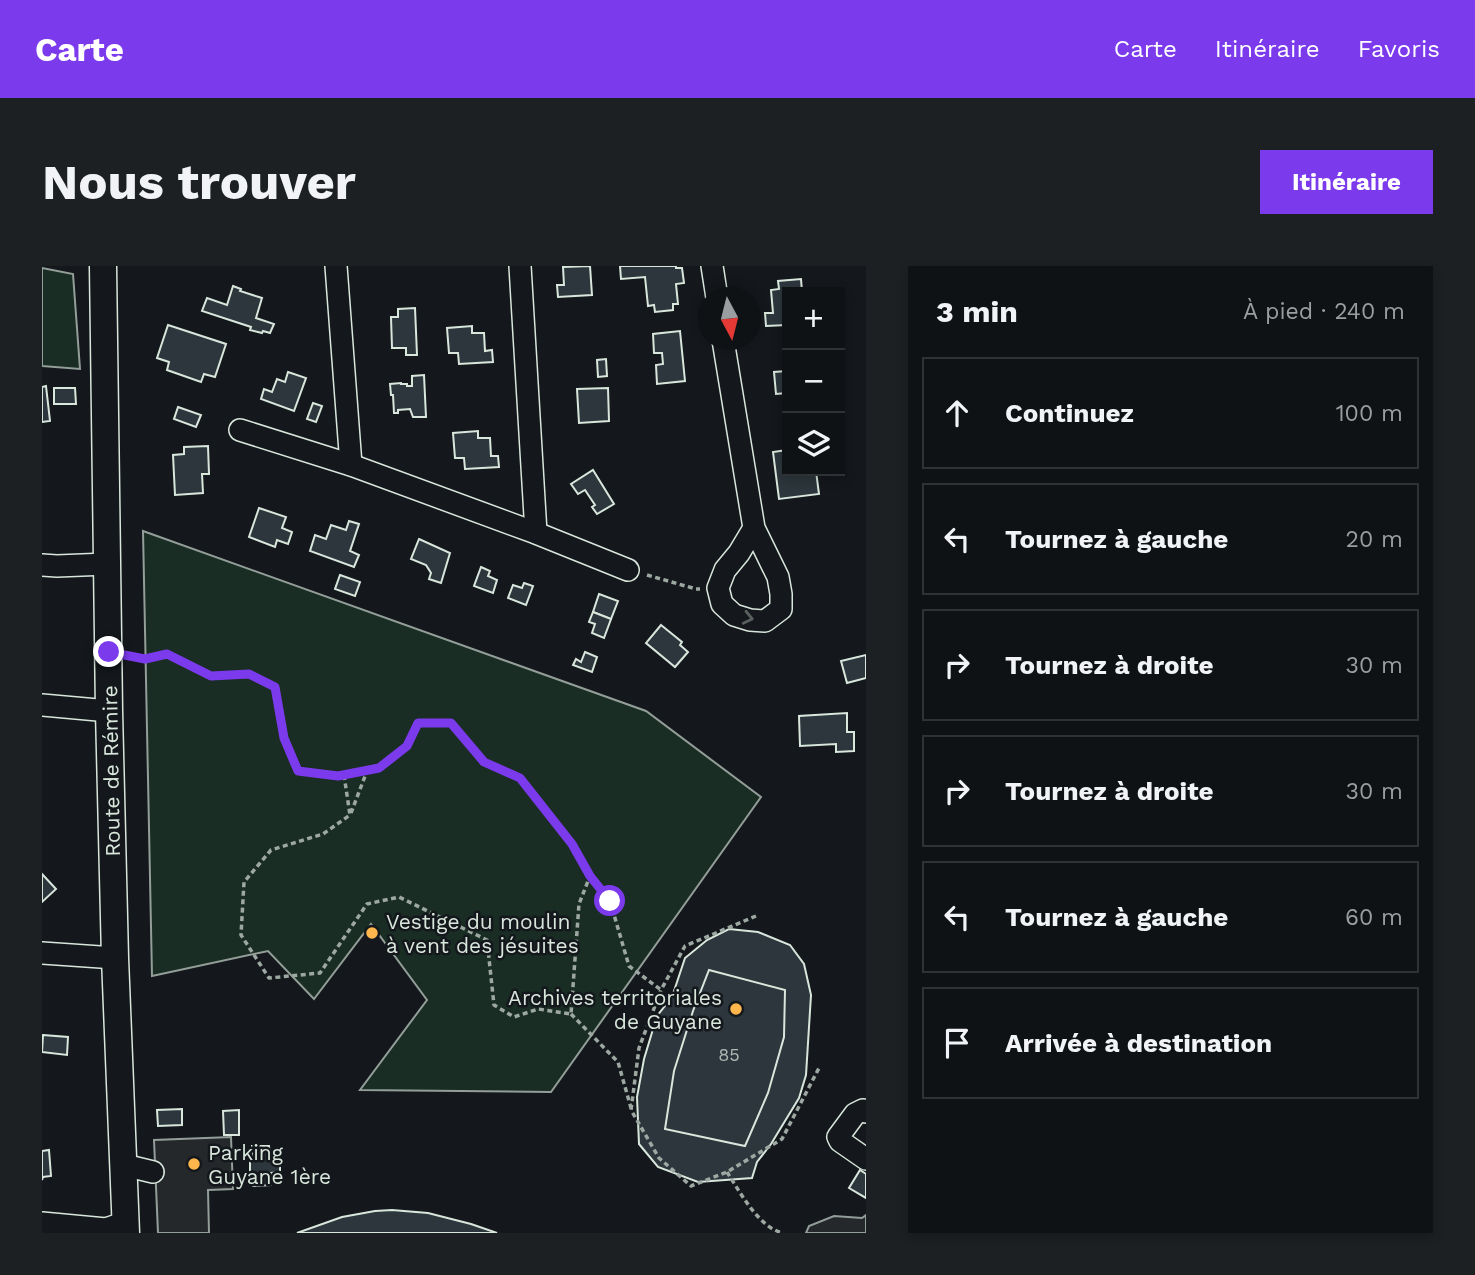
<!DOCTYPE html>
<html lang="fr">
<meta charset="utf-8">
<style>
body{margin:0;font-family:"Work Sans",sans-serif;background:#1d2022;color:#f1f3f6}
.controls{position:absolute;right:21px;top:21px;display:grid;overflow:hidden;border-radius:0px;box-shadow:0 4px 10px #0003}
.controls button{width:63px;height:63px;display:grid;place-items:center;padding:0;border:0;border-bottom:2px solid #2f3234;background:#0f1215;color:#f1f3f6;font:35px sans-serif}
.compass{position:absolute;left:656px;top:21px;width:63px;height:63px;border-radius:50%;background:#0f1215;box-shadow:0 4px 10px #0003;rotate:173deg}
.stop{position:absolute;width:21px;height:21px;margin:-16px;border:5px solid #7c3aed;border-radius:50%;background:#fff}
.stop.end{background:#7c3aed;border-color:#fff;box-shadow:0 2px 7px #0008}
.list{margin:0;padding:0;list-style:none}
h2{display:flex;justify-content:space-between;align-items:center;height:91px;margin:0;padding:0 28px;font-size:30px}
h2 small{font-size:23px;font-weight:400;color:#9b9ea0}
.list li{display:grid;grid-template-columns:46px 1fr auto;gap:21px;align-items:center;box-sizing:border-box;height:112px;margin:0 14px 14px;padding:0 14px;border:2px solid #2f3234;border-radius:0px}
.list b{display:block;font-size:26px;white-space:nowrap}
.list em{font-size:23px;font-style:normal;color:#9b9ea0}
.icon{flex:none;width:38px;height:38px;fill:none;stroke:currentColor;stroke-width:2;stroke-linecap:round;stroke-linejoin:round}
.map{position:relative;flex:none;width:824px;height:967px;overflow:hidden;border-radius:0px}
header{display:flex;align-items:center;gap:42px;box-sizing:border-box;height:98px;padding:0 35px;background:#7c3aed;color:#fff}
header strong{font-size:33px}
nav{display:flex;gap:38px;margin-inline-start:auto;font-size:24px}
.intro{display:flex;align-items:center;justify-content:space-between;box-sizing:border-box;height:168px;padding:0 42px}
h1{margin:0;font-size:49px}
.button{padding:18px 32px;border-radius:0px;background:#7c3aed;color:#fff;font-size:24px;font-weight:700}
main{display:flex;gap:42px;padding:0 42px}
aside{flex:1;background:#0f1215;border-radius:0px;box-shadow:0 4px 10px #0003}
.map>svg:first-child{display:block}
.green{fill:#1a2d24;stroke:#939e99;stroke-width:2}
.parking{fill:#24282b;stroke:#939e99;stroke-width:2}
.building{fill:#2c363c;stroke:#d8e6dc;stroke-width:2}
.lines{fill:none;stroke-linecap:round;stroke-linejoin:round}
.minor-casing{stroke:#d8e6dc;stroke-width:24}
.major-casing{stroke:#d8e6dc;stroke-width:29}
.path{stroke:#9da8a2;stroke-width:3.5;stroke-dasharray:5 3.5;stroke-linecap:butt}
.minor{stroke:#14181c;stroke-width:21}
.major{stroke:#14181c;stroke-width:26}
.oneway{stroke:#59605f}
.route{stroke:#7c3aed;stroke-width:9}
.poi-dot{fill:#ffb74d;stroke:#14181c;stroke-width:2.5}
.labels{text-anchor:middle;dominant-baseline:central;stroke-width:5;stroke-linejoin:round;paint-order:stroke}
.number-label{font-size:18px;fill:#adbab4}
.street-label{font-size:21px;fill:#d8e6dc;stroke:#14181c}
.poi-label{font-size:21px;fill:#d8e6dc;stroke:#14181c;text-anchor:start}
</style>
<header>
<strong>Carte</strong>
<nav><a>Carte</a><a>Itinéraire</a><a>Favoris</a></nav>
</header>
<div class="intro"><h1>Nous trouver</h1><a class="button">Itinéraire</a></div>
<main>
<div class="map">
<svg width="824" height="967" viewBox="0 0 824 967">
<rect width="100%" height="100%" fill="#14181c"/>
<g class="green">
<polygon points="0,2 31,8 38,103 0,100"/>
<polygon points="101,265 604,445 719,531 509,826 318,824 385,734 329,658 272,733 226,685 110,710"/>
</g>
<g class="parking">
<polygon points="189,871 191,923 166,924 167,967 116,967 112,874"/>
<polygon points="824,949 824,967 764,967 767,960 792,950 820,952"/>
</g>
<g class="building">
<polygon points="548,0 550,29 516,31 515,19 522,19 521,1"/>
<polygon points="578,0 634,0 634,2 640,2 642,17 634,18 636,38 631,38 631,44 613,46 612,39 606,40 603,11 579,13"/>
<polygon points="759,13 760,26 745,26 745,59 724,60 723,47 731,47 729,24 737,23 736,15"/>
<polygon points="191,20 199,23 198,25 220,32 214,52 232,58 228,67 221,65 220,67 208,64 209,61 160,45 165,32 185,39"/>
<polygon points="373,42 375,89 364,89 364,82 350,82 349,51 356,51 356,43"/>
<polygon points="126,59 184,78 173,111 162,108 159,116 125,104 127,96 115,92"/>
<polygon points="430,60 430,67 442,67 443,85 450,84 451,96 417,98 416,87 407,87 405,62"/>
<polygon points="638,65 643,115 615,118 614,99 621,98 620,87 612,87 611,68"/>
<polygon points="564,93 565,110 556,111 555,94"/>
<polygon points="745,105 745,127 734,128 732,106"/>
<polygon points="246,106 264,112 252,145 219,133 222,123 230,126 235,113 243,116"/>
<polygon points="382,109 384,151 371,151 368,143 356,144 356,147 352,147 351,129 349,129 348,118 359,117 359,118 365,118 365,120 370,120 370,110"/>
<polygon points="4,120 8,155 0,156 0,121"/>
<polygon points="12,122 33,122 34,138 12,138"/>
<polygon points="566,122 567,155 537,157 535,123"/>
<polygon points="271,137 280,140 274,156 265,153"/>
<polygon points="136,141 159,149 154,161 132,153"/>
<polygon points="436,165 436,172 448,172 449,190 456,190 457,201 423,203 422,192 413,192 411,167"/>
<polygon points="166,180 167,208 160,208 161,227 133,229 131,189 142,188 142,181"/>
<polygon points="745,184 745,205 774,205 777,228 737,233 731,186"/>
<polygon points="551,204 572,238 555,248 550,241 553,239 543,224 536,228 529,218"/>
<polygon points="217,242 244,251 240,262 250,266 246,278 235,274 233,281 207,271"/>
<polygon points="307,255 317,258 308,285 317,289 312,301 268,285 273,269 284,273 289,259 304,264"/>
<polygon points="377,273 408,287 399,317 387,313 389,307 384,299 369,293"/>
<polygon points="439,301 448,305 446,310 455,314 451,327 432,320"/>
<polygon points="298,309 318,316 313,330 293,323"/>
<polygon points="482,317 491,320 484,339 466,332 471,319 480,322"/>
<polygon points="557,328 576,335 569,353 551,346"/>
<polygon points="551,346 569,353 562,372 550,367 553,358 547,356"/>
<polygon points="619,359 640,376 638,379 646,386 633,401 604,377"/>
<polygon points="543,386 555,391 550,406 531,399 534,393 539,396"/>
<polygon points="824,389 824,412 805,417 799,395"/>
<polygon points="805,447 805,466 812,466 812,485 794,486 794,478 758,480 757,450"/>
<polygon points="0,608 14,623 0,636"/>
<polygon points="687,663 716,666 748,679 762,698 769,729 764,809 757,832 729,878 715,896 710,912 656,916 616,901 597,878 595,831 602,793 615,750 630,731 643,692 665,674"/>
<polygon points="667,704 743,724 742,771 726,827 703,880 623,863 632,805 651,745"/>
<polygon points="1,769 26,771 25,789 0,786"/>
<polygon points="140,843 140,859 116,860 115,844"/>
<polygon points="197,844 197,869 182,869 181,845"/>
<polygon points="210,880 227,880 228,891 238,891 238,906 229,907 229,919 211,920 210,907 208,907 208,890 211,890"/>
<polygon points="7,884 9,910 1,911 0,914 0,885"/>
<polygon points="818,904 824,908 824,932 807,922"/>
<polygon points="350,944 386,947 429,958 455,967 255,967 300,951 333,945"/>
</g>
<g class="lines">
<g class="minor-casing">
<g id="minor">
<polyline points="294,0 309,199"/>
<polyline points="478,0 494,267"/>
<polyline points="670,0 675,32"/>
<polyline points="681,74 712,262 736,311 739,328 739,343 723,355 708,354 692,349 680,338 676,322 683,304 697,287 712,262"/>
<polyline points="198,164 309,199 494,267 586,304"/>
<polyline points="0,299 15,300 65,298"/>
<polyline points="0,439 67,445"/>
<polyline points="0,687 73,692"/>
<polyline points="824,846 821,844 813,848 796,871 798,875 824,893"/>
<polyline points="82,899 111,906"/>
<polyline points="0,957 64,963 84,956"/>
</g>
</g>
<g class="major-casing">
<polyline id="major" points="61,0 67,445 73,692 84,967"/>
</g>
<g class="path">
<polyline points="605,309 654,323 658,323"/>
<polyline points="86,389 103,393 125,388 168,410 207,408 233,421 242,472 256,505 296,510 337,502 365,480 376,457 409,457 442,496 478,512 530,577 548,610 568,635 587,700 619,724"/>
<polyline points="302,509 308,549 281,568 229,584 202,616 199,669 227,712 278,707 325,638 357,631 445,674 452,739 472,751 496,743 529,748 537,638 548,610"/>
<polyline points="309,547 325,505"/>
<polyline points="714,650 643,680 619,724 597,782 589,844 617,892 649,920 685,906 740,873 777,802"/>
<polyline points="529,748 576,796 589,842"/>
<path d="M685,906C698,926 717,962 741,967"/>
</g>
<use href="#minor" class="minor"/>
<use href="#major" class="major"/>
</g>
<defs><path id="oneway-chevron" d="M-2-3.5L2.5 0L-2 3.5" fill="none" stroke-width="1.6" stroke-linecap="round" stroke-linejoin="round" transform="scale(1.75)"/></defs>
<use class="oneway" href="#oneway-chevron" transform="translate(706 352) rotate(13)"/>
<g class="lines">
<polyline class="route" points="67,386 103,393 125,388 169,410 207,408 233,421 242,472 256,505 296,510 337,502 365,480 376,457 409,457 442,496 478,512 530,578 548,610 568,635"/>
</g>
<g class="poi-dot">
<circle cx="330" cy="667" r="7"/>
<circle cx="694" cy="743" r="7"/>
<circle cx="152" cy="898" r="7"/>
</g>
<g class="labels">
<g class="number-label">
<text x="687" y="788">85</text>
</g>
<g class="street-label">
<text transform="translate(69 505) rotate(-91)">Route de Rémire</text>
</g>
<g class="poi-label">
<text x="344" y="655">Vestige du moulin<tspan x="344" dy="24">à vent des jésuites</tspan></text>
<text x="680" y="731" text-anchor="end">Archives territoriales<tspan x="680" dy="24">de Guyane</tspan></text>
<text x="166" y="886">Parking<tspan x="166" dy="24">Guyane 1ère</tspan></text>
</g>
</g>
</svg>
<div class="controls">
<button>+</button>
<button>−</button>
<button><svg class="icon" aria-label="layers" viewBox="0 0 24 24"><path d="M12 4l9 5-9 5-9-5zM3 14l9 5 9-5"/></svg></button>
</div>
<svg class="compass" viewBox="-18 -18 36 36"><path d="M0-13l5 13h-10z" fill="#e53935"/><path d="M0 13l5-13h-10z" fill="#9b9ea0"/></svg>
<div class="stop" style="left:568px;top:635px"></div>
<div class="stop end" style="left:67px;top:386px"></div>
</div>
<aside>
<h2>3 min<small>À pied · 240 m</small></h2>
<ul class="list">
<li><svg class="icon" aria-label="ahead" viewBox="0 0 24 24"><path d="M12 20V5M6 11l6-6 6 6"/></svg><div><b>Continuez</b></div><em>100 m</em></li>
<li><svg class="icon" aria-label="left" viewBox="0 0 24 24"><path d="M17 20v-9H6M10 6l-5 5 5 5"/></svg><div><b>Tournez à gauche</b></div><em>20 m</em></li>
<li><svg class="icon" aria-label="right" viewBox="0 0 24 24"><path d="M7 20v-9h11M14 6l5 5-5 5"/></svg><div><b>Tournez à droite</b></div><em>30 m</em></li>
<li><svg class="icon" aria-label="right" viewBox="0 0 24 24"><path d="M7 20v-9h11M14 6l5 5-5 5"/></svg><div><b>Tournez à droite</b></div><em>30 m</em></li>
<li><svg class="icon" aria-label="left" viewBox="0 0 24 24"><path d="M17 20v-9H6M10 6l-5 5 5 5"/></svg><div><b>Tournez à gauche</b></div><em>60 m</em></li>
<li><svg class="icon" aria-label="arrive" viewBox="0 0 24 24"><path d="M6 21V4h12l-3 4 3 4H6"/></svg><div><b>Arrivée à destination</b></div></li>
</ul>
</aside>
</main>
